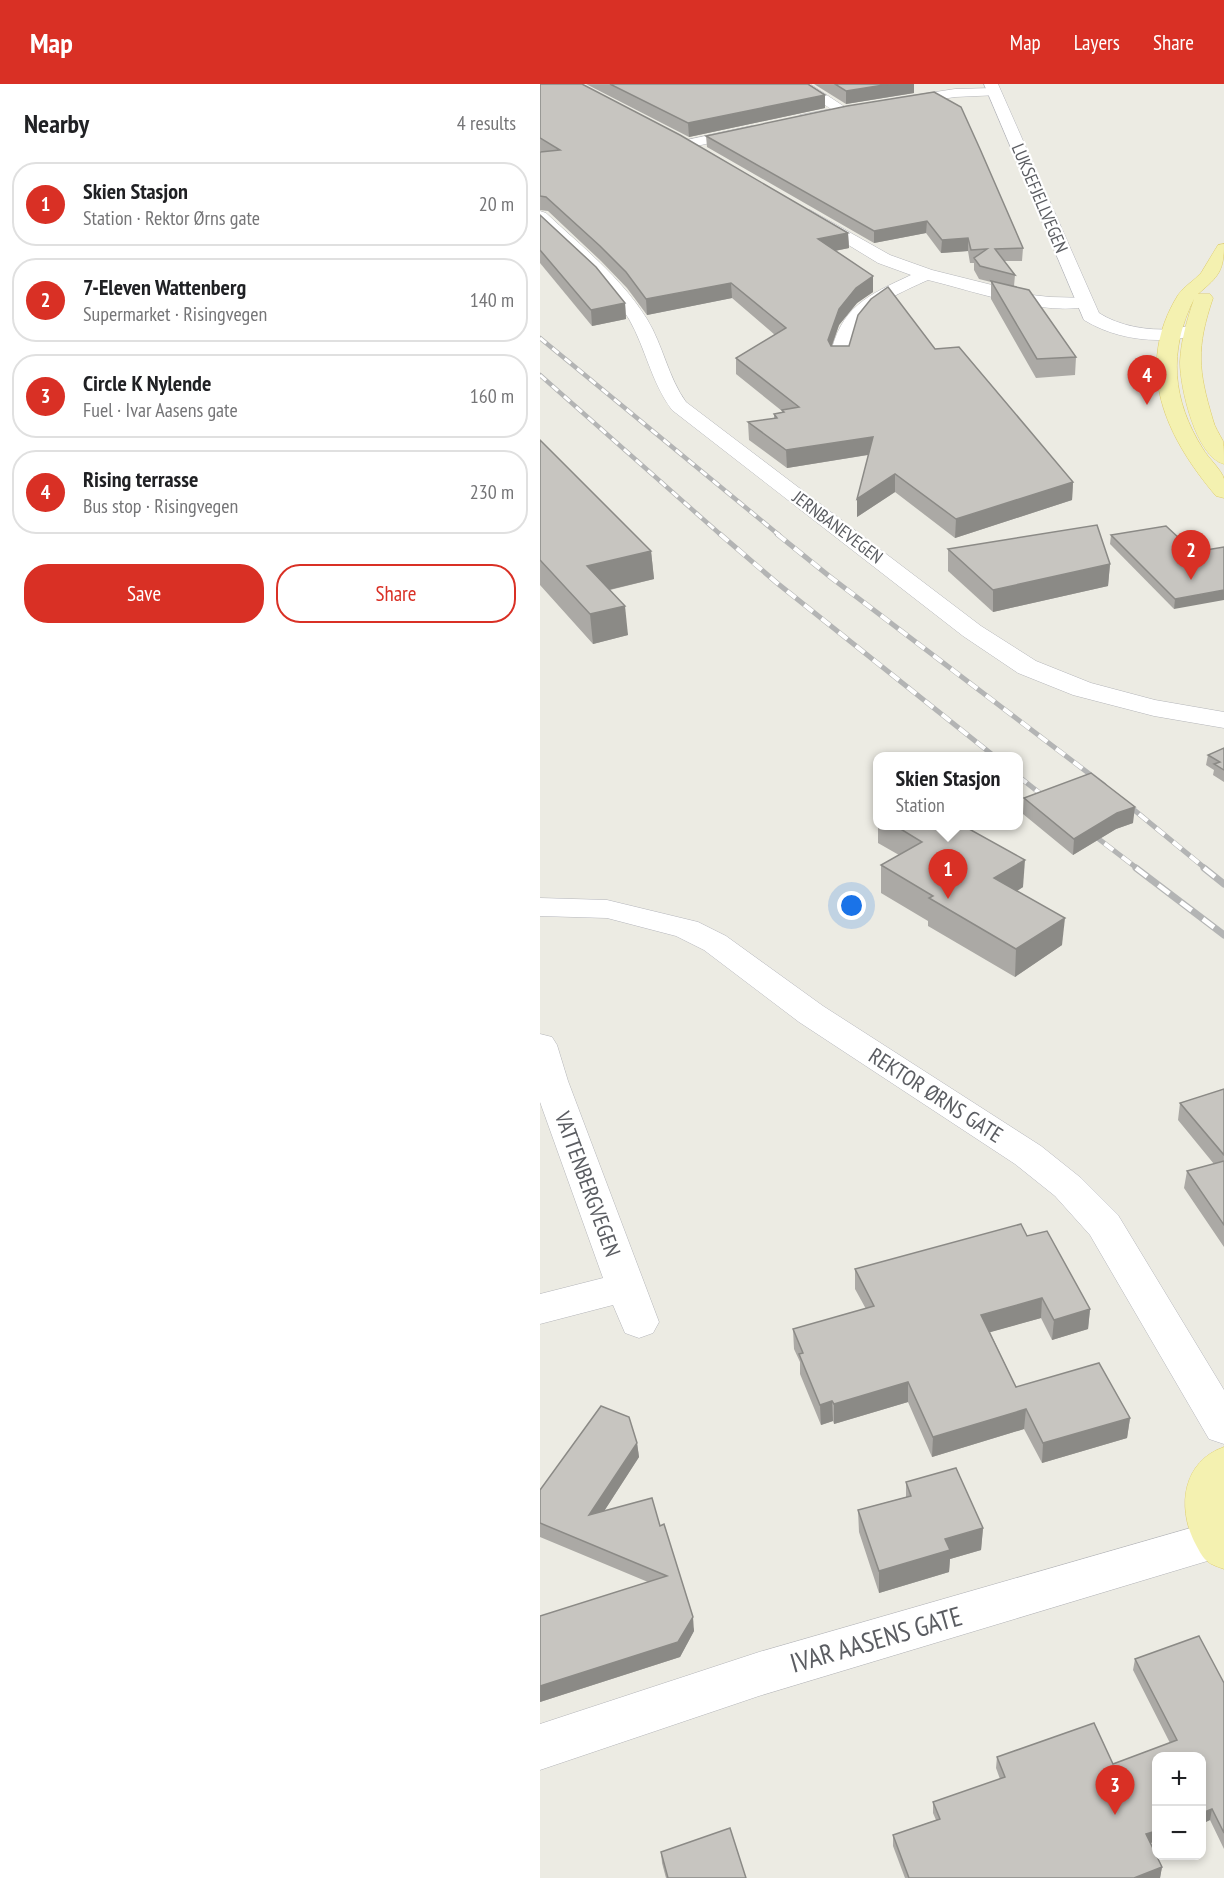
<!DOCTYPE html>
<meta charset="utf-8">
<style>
body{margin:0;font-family:"PT Sans Narrow",sans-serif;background:#f6f6f6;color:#202124}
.controls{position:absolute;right:18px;bottom:18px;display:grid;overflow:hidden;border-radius:12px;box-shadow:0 3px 9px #0003}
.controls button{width:54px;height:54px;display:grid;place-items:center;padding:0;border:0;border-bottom:2px solid #e0e0e0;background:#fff;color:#202124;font:30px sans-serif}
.you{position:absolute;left:312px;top:822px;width:21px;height:21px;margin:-15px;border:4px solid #fff;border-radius:50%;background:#1a73e8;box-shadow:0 0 0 9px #1a73e833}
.badge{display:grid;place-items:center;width:39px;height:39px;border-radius:50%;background:#d93025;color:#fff;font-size:20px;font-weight:700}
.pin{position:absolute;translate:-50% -50px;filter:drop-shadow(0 2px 3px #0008)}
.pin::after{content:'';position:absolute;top:32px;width:21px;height:18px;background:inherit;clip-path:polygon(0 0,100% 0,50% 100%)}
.popup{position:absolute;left:333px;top:668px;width:150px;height:78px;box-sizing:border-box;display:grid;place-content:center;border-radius:12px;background:#fff;filter:drop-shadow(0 2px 4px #0005);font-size:20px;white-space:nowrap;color:#757577}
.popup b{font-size:22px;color:#202124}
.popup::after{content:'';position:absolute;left:50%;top:100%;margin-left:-12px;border:12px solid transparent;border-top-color:#fff}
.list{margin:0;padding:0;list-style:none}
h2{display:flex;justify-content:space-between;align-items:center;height:78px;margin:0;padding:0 24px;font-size:26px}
h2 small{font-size:20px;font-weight:400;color:#757577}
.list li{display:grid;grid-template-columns:39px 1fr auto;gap:18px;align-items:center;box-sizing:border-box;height:84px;margin:0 12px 12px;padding:0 12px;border:2px solid #e0e0e0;border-radius:24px}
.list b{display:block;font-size:22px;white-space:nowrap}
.list p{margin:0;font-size:20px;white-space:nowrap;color:#757577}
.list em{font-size:20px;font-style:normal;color:#757577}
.actions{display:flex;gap:12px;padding:18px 24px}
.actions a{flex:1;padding:14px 0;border:2px solid #d93025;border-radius:24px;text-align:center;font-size:21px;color:#d93025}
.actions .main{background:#d93025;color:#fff}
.map{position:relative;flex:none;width:684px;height:1794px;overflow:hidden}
header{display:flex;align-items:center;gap:36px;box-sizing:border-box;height:84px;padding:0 30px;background:#d93025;color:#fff}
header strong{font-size:28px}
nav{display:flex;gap:33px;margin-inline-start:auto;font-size:21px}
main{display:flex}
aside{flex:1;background:#fff}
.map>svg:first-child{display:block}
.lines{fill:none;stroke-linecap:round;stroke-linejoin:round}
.street-casing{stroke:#b4b5b9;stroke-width:1}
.secondary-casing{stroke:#b5b6bc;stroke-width:1}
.primary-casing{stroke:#decc6a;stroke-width:1}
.street{fill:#fff;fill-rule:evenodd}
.secondary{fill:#fff;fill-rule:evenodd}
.primary{fill:#f4f1b0;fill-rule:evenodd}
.rail-far2-casing{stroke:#b3b4b4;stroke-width:4.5}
.rail-far1-casing{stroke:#b3b4b4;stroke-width:5}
.rail-casing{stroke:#b3b4b4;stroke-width:7}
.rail-far2{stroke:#fff;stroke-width:3;stroke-dasharray:8;stroke-linecap:butt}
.rail-far1{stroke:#fff;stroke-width:4;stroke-dasharray:11;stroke-linecap:butt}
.rail{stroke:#fff;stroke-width:4.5;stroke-dasharray:14;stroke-linecap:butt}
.wall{fill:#aba9a5}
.shaded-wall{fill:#8b8a86}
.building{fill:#c7c5c0;stroke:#8b8a86;stroke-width:1.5}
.labels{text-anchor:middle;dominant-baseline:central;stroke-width:4.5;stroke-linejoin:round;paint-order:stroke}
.far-street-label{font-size:18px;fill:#5b5d62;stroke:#fff}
.street-label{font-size:22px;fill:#5b5d62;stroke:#fff}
.near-street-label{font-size:27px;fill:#5b5d62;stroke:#fff}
</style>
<header>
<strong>Map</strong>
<nav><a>Map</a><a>Layers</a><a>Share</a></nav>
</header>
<main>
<aside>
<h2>Nearby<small>4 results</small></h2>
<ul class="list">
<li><span class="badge">1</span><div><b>Skien Stasjon</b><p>Station · Rektor Ørns gate</p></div><em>20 m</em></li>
<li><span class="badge">2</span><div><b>7-Eleven Wattenberg</b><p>Supermarket · Risingvegen</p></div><em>140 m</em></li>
<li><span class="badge">3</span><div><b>Circle K Nylende</b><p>Fuel · Ivar Aasens gate</p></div><em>160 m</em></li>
<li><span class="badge">4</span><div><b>Rising terrasse</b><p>Bus stop · Risingvegen</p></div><em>230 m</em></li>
</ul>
<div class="actions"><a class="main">Save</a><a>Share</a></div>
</aside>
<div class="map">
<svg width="684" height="1794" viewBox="0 0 684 1794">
<rect width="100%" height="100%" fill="#ecebe3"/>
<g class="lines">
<g class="street-casing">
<g id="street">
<polygon points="253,0 270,0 311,27 304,31 265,38 260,37 258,34 260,31 291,25"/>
<polygon points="454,4 459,5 461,8 459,11 415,13 356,22 349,18 356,14 415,5"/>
<polygon points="212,42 217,43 219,46 217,49 147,64 140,60 142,57"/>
<path d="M270,126L350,171L392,186L492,211L510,213L550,214L553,218L550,222C505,233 434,207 388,196C364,207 329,221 316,246C311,256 313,268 307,277H293L290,273C300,223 328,211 371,191L338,179L264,134L262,131Z"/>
<path d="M0,127L6,129C41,162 81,193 107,235C123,261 128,293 146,318L441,542L496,577L551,599L615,616L684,628V644L614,632L533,611L478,589L423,552L132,326C111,298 106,265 89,235C67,198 30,171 0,141Z"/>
<polygon points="0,950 12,953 17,961 28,997 119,1238 113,1249 99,1254 85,1249 73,1221 0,1240 0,1210 63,1194 0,1018"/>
<polygon points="675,1437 684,1440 684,1472 219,1612 0,1686 0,1640 219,1568"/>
</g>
</g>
<g class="secondary-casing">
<g id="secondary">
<path d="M444,0H458L559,229C579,242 608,247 632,245C642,244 650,240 660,242L662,246L660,250C623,261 578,257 544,236Z"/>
<polygon points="0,814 67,816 158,838 186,852 283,922 501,1062 541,1094 578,1131 684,1306 684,1360 669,1355 550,1151 515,1112 475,1080 259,938 164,866 136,852 67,834 0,832"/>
</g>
</g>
<g class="primary-casing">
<g id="primary">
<path d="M684,160C684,187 679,192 658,210H670L673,214C656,264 658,286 673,336C675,344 679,349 683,357C684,363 684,373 684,380C656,373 640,304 640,278C641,256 647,236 654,215C628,267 632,316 663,365C668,374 682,386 684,395C684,401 684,408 684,414L676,412C626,353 593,284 638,211C644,202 654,197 661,189C667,180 672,170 678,161Z"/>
<path d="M684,1363V1485C679,1483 671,1481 667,1477C661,1472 658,1464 654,1457C637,1422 643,1377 684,1363Z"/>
</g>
</g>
<use href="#street" class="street"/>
<use href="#secondary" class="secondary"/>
<use href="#primary" class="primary"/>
<g class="rail-far2-casing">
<g id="rail-far2">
<polyline points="0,254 239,451"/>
<polyline points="0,291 181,451"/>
</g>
</g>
<g class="rail-far1-casing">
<g id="rail-far1">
<polyline points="180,450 237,499 454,672"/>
<polyline points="237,450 289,492 564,701"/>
<polyline points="478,692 511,718"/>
<polyline points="582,716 666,785"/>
<polyline points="547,746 598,785"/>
</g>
</g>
<g class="rail-casing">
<g id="rail">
<polyline points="596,784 684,851"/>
<polyline points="664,784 684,800"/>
</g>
</g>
<use href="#rail-far2" class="rail-far2"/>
<use href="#rail-far1" class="rail-far1"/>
<use href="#rail" class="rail"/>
</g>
<g class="wall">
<polygon points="0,0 308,149 309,164 295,167 333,192 333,208 317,219 299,241 292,262 395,265 533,398 532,416 415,454 355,408 317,433 328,371 247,384 209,356 208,338 234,335 234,330 242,329 242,327 196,290 196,274 235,251 192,214 107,231 87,204 61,177 8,127 0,126 0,68 2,68 0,67"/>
<polygon points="46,0 268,0 285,11 285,24 149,53"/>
<polygon points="274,0 374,0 374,9 306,20"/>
<polygon points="166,52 483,164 482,177 464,177 475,191 474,202 536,273 535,291 496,294 451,215 451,198 439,195 434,186 434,179 430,179 428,167 401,169 386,149 334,159 167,63"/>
<polygon points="0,131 85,219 86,235 52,242 0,179"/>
<polygon points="0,356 111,467 114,495 70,506 88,551 53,560 0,501"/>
<polygon points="571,451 654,468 634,525 570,460"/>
<polygon points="408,465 570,480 568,502 453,528 408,487"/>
<polygon points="684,664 684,698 673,691 674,686 666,681 668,671"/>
<polygon points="484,714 593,739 576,745 533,771 483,730"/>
<polygon points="338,741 422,741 483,803 477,807 522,861 475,893 388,842 388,837 341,809 341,781 359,771 338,759"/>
<polygon points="684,1005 684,1163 644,1104 647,1087 674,1080 638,1036 640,1019"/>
<polygon points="487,1152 550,1225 548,1245 512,1256 501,1234 450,1248 476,1303 590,1334 587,1354 502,1379 484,1345 392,1373 368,1318 294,1340 293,1337 281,1341 260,1290 260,1278 254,1265 253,1245 326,1225 315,1205 315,1185"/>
<polygon points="97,1359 99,1373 64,1427 120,1442 154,1547 140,1573 0,1618 0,1532 108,1498 0,1453 0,1406"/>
<polygon points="366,1398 443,1444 441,1466 410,1475 409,1488 339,1509 319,1448 318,1426 366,1413"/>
<polygon points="595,1575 684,1599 684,1765 670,1736 611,1759 622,1783 620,1794 365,1794 353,1762 353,1751 396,1736 393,1729 393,1718 460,1695 456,1684 457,1673 573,1680 630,1659 593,1586"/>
<polygon points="121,1768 206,1794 126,1794 122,1779"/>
</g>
<g class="shaded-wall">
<polygon points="350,0 374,0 374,9 306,20 306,7"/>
<polygon points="285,11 285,24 149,53 148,39"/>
<polygon points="387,137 386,149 334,159 334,147"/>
<polygon points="308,149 309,164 279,170 278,155"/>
<polygon points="428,154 428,167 401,169 402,156"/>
<polygon points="333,192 333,208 317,219 299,241 288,272 288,256 299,225 316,204"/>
<polygon points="191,199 192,214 107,231 106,215"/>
<polygon points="85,219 86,235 52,242 51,226"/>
<polygon points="333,353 333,370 247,384 246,366"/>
<polygon points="355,390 355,408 317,433 317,415"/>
<polygon points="533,398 532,416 415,454 416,435"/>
<polygon points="111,467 114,495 51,510 47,482"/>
<polygon points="570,480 568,502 453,528 453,506"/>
<polygon points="684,506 684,516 634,525 635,515"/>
<polygon points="85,522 88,551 53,560 50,530"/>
<polygon points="595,723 593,739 576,745 533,771 534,755 577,729"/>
<polygon points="485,776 483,803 453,822 454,794"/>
<polygon points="525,834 522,861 475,893 476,865"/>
<polygon points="502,1214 501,1234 440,1251 441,1231"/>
<polygon points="550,1225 548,1245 512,1256 514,1236"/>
<polygon points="368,1298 368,1318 294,1340 294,1320"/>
<polygon points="292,1317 293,1337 281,1341 280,1321"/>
<polygon points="486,1325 484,1345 392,1373 393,1353"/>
<polygon points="590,1334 587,1354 502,1379 503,1359"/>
<polygon points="97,1359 99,1373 52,1446 49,1431"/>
<polygon points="443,1444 441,1466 410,1475 409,1488 339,1509 339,1487 405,1455"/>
<polygon points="153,1533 154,1547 140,1573 0,1618 0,1602"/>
<polygon points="672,1725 670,1736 662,1740 662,1729"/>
<polygon points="616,1747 616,1757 605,1761 606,1750"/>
<polygon points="622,1783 620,1794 594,1794"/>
</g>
<g class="building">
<polygon points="0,0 42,0 140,51 308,149 278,155 333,192 316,204 299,225 288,256 291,262 309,262 318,231 331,215 348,203 395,265 419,263 533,398 416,435 355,390 317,415 333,353 246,366 208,338 237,334 234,330 244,328 242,326 259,323 196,274 246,244 191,199 106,215 86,188 60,162 6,113 0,112 0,68 20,66 0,54"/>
<polygon points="70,0 268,0 285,11 148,39"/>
<polygon points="295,0 350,0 306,7"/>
<polygon points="394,8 421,23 440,65 483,164 455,165 475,191 440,182 434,174 447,165 431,166 428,154 402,156 387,137 334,147 166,52 307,22"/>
<polygon points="0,131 56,183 85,219 51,226 0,166"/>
<polygon points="451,197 489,206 536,273 497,275"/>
<polygon points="0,356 111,467 47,482 85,522 50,530 0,476"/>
<polygon points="557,441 570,480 453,506 408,465"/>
<polygon points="626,442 654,468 684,463 684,506 635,515 571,451"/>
<polygon points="684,664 684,686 674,680 680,678 668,671"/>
<polygon points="551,689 595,723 577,729 534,755 484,714"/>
<polygon points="354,741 422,741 485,776 454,794 525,834 476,865 389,814 393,812 341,781 382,758"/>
<polygon points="684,1005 684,1071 640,1019"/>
<polygon points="684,1077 684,1141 647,1087"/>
<polygon points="481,1140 487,1152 507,1147 550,1225 514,1236 502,1214 441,1231 476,1303 559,1279 590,1334 503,1359 486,1325 393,1353 368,1298 294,1320 292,1317 280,1321 259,1270 263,1269 253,1245 334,1222 315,1185"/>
<polygon points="61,1322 89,1333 97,1359 49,1431 112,1414 120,1442 124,1440 153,1533 138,1558 0,1602 0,1532 127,1492 0,1439 0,1406"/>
<polygon points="416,1384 443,1444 405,1455 410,1466 339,1487 318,1426 371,1412 366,1398"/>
<polygon points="659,1552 684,1599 684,1749 672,1725 662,1729 662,1672 616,1672 616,1747 606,1750 622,1783 594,1794 369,1794 353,1751 400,1735 393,1718 465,1693 457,1673 554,1639 573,1680 637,1656 595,1575"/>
<polygon points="190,1744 206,1794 128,1794 121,1768"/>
</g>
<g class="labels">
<g class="far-street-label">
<text transform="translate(500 114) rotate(67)">LUKSEFJELLVEGEN</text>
<text transform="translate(298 443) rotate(37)">JERNBANEVEGEN</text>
</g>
<g class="street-label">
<text transform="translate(396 1011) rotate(33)">REKTOR ØRNS GATE</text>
<text transform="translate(48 1100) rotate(70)">VATTENBERGVEGEN</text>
</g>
<g class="near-street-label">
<text transform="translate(336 1555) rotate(-16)">IVAR AASENS GATE</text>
</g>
</g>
</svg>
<div class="controls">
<button>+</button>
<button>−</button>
</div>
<div class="you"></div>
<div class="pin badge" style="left:408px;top:815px">1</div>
<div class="popup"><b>Skien Stasjon</b>Station</div>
<div class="pin badge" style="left:651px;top:496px">2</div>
<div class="pin badge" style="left:575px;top:1731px">3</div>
<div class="pin badge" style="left:607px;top:321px">4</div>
</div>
</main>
